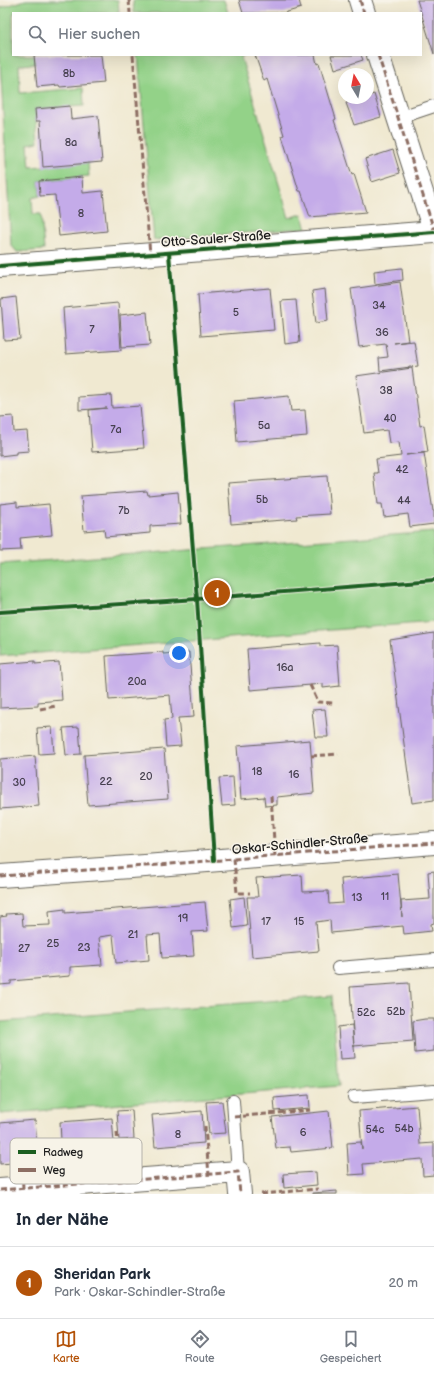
<!DOCTYPE html>
<html lang="de">
<meta charset="utf-8">
<style>
body{margin:0;font-family:"Balsamiq Sans",sans-serif;background:#f6f6f7;color:#1f2937}
.compass{position:absolute;left:338px;top:68px;width:36px;height:36px;border-radius:50%;background:#fff;box-shadow:0 4px 16px #0002;rotate:350deg}
.you{position:absolute;left:179px;top:653px;width:14px;height:14px;margin:-10px;border:3px solid #fff;border-radius:50%;background:#1a73e8;box-shadow:0 0 0 6px #1a73e833}
.badge{display:grid;place-items:center;width:26px;height:26px;border-radius:50%;background:#b45309;color:#fff;font-size:13px;font-weight:700}
.pin{position:absolute;translate:-50% -50%;border:2px solid #fff;box-shadow:0 1px 4px #0006}
.list{margin:0;padding:0;list-style:none}
h2{display:flex;justify-content:space-between;align-items:center;height:52px;margin:0;padding:0 16px;font-size:17px}
h2 small{font-size:13px;font-weight:400;color:#747a83}
.list li{display:grid;grid-template-columns:26px 1fr auto;gap:12px;align-items:center;box-sizing:border-box;height:72px;padding:0 16px;border-top:1px solid #e0e1e3}
.list b{display:block;font-size:15px;white-space:nowrap}
.list p{margin:0;font-size:13px;white-space:nowrap;color:#747a83}
.list em{font-size:13px;font-style:normal;color:#747a83}
.icon{flex:none;width:22px;height:22px;fill:none;stroke:currentColor;stroke-width:2;stroke-linecap:round;stroke-linejoin:round}
.map{position:relative;flex:none;width:434px;height:1194px;overflow:hidden}
.search{position:absolute;background:#fff;box-shadow:0 4px 16px #0002;left:12px;right:12px;top:12px;height:44px;display:flex;align-items:center;gap:10px;box-sizing:border-box;padding:0 14px;border-radius:0px;color:#747a83;font-size:15px}
.sheet{height:124px;background:#fff}
nav{display:flex;justify-content:space-around;align-items:center;box-sizing:border-box;height:56px;border-top:1px solid #e0e1e3;background:#fff;font-size:11px;color:#747a83}
nav a{display:grid;justify-items:center;gap:2px}
nav .on{color:#b45309}
.map>svg:first-child{display:block}
.green{fill:#93d288;stroke:#587752}
.building{fill:#c4abe9}
.lines{fill:none;stroke-linecap:round;stroke-linejoin:round}
.service-casing{stroke:#66645b;stroke-width:14}
.minor-casing{stroke:#66645b;stroke-width:24}
.service{stroke:#fff;stroke-width:12}
.minor{stroke:#fff;stroke-width:22}
.quiet{stroke:#8d6e63;stroke-width:3;stroke-dasharray:6 3;stroke-linecap:butt}
.cycleway-casing{stroke:#f7f3e8;stroke-width:6}
.cycleway{stroke:#1b5e20;stroke-width:4}
.labels{text-anchor:middle;dominant-baseline:central;stroke-width:3;stroke-linejoin:round;paint-order:stroke}
.number-label{font-size:11px;fill:#46404f}
.street-label{font-size:13px;fill:#1c1c1c;stroke:#f7f3e8}
.key{fill:#f7f3e8;stroke:#b5b2ab;stroke-width:1}
.key-label{font-size:11px;fill:#1c1c1c}
</style>
<div class="map">
<svg width="434" height="1194" viewBox="0 0 434 1194">
<rect width="100%" height="100%" fill="#f7f3e8"/>
<filter id="ink" filterUnits="userSpaceOnUse"><feTurbulence type="fractalNoise" baseFrequency=".025" numOctaves="2"/><feDisplacementMap in="SourceGraphic" scale="8" xChannelSelector="R" yChannelSelector="G"/><feConvolveMatrix kernelMatrix="1 2 1 2 8 2 1 2 1" color-interpolation-filters="sRGB"/></filter>
<filter id="wash" filterUnits="userSpaceOnUse"><feTurbulence type="fractalNoise" baseFrequency=".012" numOctaves="4" result="noise"/><feDisplacementMap in="SourceGraphic" scale="16" xChannelSelector="R" yChannelSelector="G"/><feGaussianBlur stdDeviation="0.9" result="paint"/><feColorMatrix in="noise" values="0 0 0 0 0 0 0 0 0 0 0 0 0 0 0 0 0 1.4 0 .05"/><feComposite in="paint" operator="in"/></filter>
<g filter="url(#wash)">
<rect width="100%" height="100%" fill="#f0e9d1"/>
<g class="green">
<polygon points="26,0 118,0 119,13 13,13 13,55 34,55 35,64 19,65 20,93 83,88 84,106 35,109 38,142 28,144 30,167 88,163 89,176 39,181 40,196 32,198 33,214 41,214 44,250 17,252 11,245 0,61 0,8"/>
<polygon points="133,0 224,0 228,13 134,13"/>
<polygon points="138,55 245,55 241,57 289,218 302,214 307,228 154,240"/>
<polygon points="434,532 434,622 0,656 0,564"/>
<polygon points="332,996 339,1086 0,1114 0,1022"/>
</g>
<g id="blocks">
<g class="building">
<polygon points="239,0 299,0 301,8 284,13 243,13"/>
<polygon points="417,0 434,0 434,54"/>
<polygon points="34,55 101,55 104,83 60,87 59,85 37,87"/>
<polygon points="255,55 315,55 317,64 319,63 336,119 334,120 352,175 354,174 366,212 310,217 301,191 299,191 291,165 282,136 284,135 267,79 264,81"/>
<polygon points="331,55 361,55 363,60 335,69"/>
<polygon points="374,94 381,117 354,125 346,103 362,98 368,98 368,96"/>
<polygon points="70,106 71,119 98,116 102,162 43,167 40,121 36,121 35,109"/>
<polygon points="393,150 400,173 372,182 365,159"/>
<polygon points="82,177 83,193 103,191 107,231 59,236 55,195 40,196 39,181"/>
<polygon points="402,268 403,280 375,284 374,271"/>
<polygon points="400,282 408,341 394,343 414,341 418,366 380,371 379,358 388,357 386,344 359,347 351,289"/>
<polygon points="270,288 274,330 201,336 198,294"/>
<polygon points="325,289 328,321 316,323 312,291"/>
<polygon points="16,297 20,339 4,340 1,299"/>
<polygon points="296,300 300,342 285,344 281,301"/>
<polygon points="118,303 121,350 66,354 63,308"/>
<polygon points="147,312 150,345 122,347 120,315"/>
<polygon points="412,368 420,426 424,425 428,452 406,455 424,453 433,511 434,511 434,524 410,527 408,514 384,517 382,504 378,504 374,473 378,473 376,459 401,456 399,442 389,443 387,430 364,433 356,376"/>
<polygon points="111,395 112,408 140,406 144,448 92,452 89,410 107,408 79,410 79,397"/>
<polygon points="289,396 291,411 305,410 307,436 237,442 234,401"/>
<polygon points="13,416 14,432 27,431 29,451 16,452 16,454 0,456 0,417"/>
<polygon points="327,476 330,514 296,516 297,519 231,524 228,483"/>
<polygon points="147,491 148,495 178,492 181,524 150,526 150,533 105,537 104,529 84,531 81,496"/>
<polygon points="17,502 17,507 49,504 52,535 20,538 21,550 0,551 0,504"/>
<polygon points="434,633 434,800 412,803 390,640"/>
<polygon points="320,643 320,646 337,645 340,686 323,688 323,684 250,690 247,649"/>
<polygon points="163,652 163,654 189,652 194,717 178,718 181,746 166,747 164,720 172,719 170,695 109,700 106,656"/>
<polygon points="35,661 35,664 59,662 62,700 38,702 38,706 0,708 0,664"/>
<polygon points="325,709 328,737 315,737 312,710"/>
<polygon points="52,727 54,753 39,754 37,728"/>
<polygon points="79,727 81,754 66,755 63,728"/>
<polygon points="310,740 314,793 277,797 277,805 265,806 264,797 241,799 237,746"/>
<polygon points="164,749 168,799 88,805 84,755"/>
<polygon points="35,756 39,806 0,809 0,759"/>
<polygon points="233,777 235,805 222,806 219,778"/>
<polygon points="434,871 434,923 431,924 432,931 404,934 403,926 331,933 330,920 316,922 319,951 252,957 247,897 258,897 256,878 302,875 303,892 328,891 329,904 343,903 341,879 398,874 402,917 401,901 430,899 428,872"/>
<polygon points="244,897 247,926 233,928 230,899"/>
<polygon points="205,902 208,931 192,932 194,956 162,958 160,934 147,935 149,960 116,963 113,935 99,937 102,965 70,967 70,976 11,981 11,984 0,985 0,917 7,916 6,914 22,913 23,926 50,925 49,911 65,909 65,913"/>
<polygon points="409,983 413,1041 354,1046 350,987"/>
<polygon points="425,1019 434,1019 434,1051 415,1053 413,1021"/>
<polygon points="352,1025 355,1058 340,1059 338,1027"/>
<polygon points="309,1095 310,1108 275,1111 274,1098"/>
<polygon points="222,1101 226,1133 209,1134 206,1102"/>
<polygon points="417,1106 420,1144 434,1143 434,1175 423,1176 422,1159 363,1164 364,1174 349,1175 347,1143 361,1142 362,1149 359,1111"/>
<polygon points="132,1110 134,1139 119,1140 117,1111"/>
<polygon points="202,1111 204,1143 155,1147 152,1115"/>
<polygon points="329,1111 333,1148 291,1152 290,1147 276,1148 272,1117"/>
<polygon points="112,1118 115,1155 62,1158 60,1122"/>
<polygon points="35,1120 38,1160 25,1161 26,1162 0,1164 0,1123"/>
<polygon points="316,1172 317,1185 284,1188 283,1174"/>
<polygon points="337,1191 337,1194 313,1194 313,1193"/>
</g>
</g>
</g>
<g filter="url(#ink)">
<use href="#blocks" fill-opacity="0" stroke="#66645b" stroke-width="1"/>
<g class="lines">
<g class="service-casing">
<g id="service">
<polyline points="398,118 434,106"/>
<polyline points="338,968 434,960"/>
<polyline points="354,1097 434,1091"/>
<polyline points="233,1101 238,1172"/>
</g>
</g>
<g class="minor-casing">
<g id="minor">
<polyline points="360,0 364,13"/>
<polyline points="378,55 434,230"/>
<polyline points="0,266 434,232"/>
<polyline points="0,876 145,866 434,843"/>
<polyline points="0,1190 238,1172 240,1194"/>
</g>
</g>
<use href="#service" class="service"/>
<use href="#minor" class="minor"/>
<g class="quiet">
<polyline points="129,0 130,13"/>
<polyline points="360,0 364,13"/>
<polyline points="133,55 150,254"/>
<polyline points="378,55 434,230"/>
<polyline points="310,685 318,702 334,703"/>
<polyline points="40,709 56,706"/>
<polyline points="311,756 338,754"/>
<polyline points="271,796 275,856"/>
<polyline points="234,859 237,893 250,893"/>
<polyline points="0,876 145,866 434,843"/>
<polyline points="234,1117 310,1110"/>
<polyline points="205,1126 209,1175"/>
<polyline points="117,1132 120,1181"/>
<polyline points="22,1165 23,1189"/>
<polyline points="0,1190 238,1172 240,1194"/>
<polyline points="261,1194 318,1189"/>
</g>
<g class="cycleway-casing">
<g id="cycleway">
<polyline points="169,253 197,599 214,860"/>
<polyline points="0,266 434,232"/>
<polyline points="0,612 197,599 434,580"/>
</g>
</g>
<use href="#cycleway" class="cycleway"/>
</g>
</g>
<g class="labels">
<g class="number-label">
<text x="69" y="73">8b</text>
<text x="71" y="142">8a</text>
<text x="81" y="213">8</text>
<text x="379" y="305">34</text>
<text x="236" y="312">5</text>
<text x="92" y="329">7</text>
<text x="382" y="332">36</text>
<text x="386" y="390">38</text>
<text x="390" y="418">40</text>
<text x="264" y="425">5a</text>
<text x="116" y="429">7a</text>
<text x="402" y="469">42</text>
<text x="262" y="499">5b</text>
<text x="404" y="500">44</text>
<text x="124" y="510">7b</text>
<text x="285" y="667">16a</text>
<text x="137" y="681">20a</text>
<text x="257" y="771">18</text>
<text x="294" y="774">16</text>
<text x="146" y="776">20</text>
<text x="106" y="781">22</text>
<text x="19" y="782">30</text>
<text x="385" y="896">11</text>
<text x="357" y="897">13</text>
<text x="183" y="918">19</text>
<text x="266" y="921">17</text>
<text x="299" y="921">15</text>
<text x="133" y="934">21</text>
<text x="53" y="943">25</text>
<text x="84" y="947">23</text>
<text x="24" y="948">27</text>
<text x="396" y="1011">52b</text>
<text x="366" y="1012">52c</text>
<text x="404" y="1128">54b</text>
<text x="375" y="1129">54c</text>
<text x="303" y="1132">6</text>
<text x="178" y="1134">8</text>
</g>
<g class="street-label">
<text transform="translate(216 239) rotate(-4)">Otto-Sauler-Straße</text>
<text transform="translate(300 844) rotate(-5)">Oskar-Schindler-Straße</text>
</g>
</g>
<rect x="10" y="1138" width="132" height="46" rx="6" class="key"/>
<rect x="18" y="1150" width="18" height="4" fill="#1b5e20"/>
<rect x="18" y="1168" width="18" height="4" fill="#8d6e63"/>
<g class="key-label">
<text x="43" y="1156">Radweg</text>
<text x="43" y="1174">Weg</text>
</g>
</svg>
<svg class="compass" viewBox="-18 -18 36 36"><path d="M0-13l5 13h-10z" fill="#e53935"/><path d="M0 13l5-13h-10z" fill="#747a83"/></svg>
<div class="you"></div>
<div class="pin badge" style="left:217px;top:593px">1</div>
<div class="search"><svg class="icon" aria-label="search" viewBox="0 0 24 24"><circle cx="10" cy="10" r="6"/><path d="M15 15l6 6"/></svg>Hier suchen</div>
</div>
<section class="sheet">
<h2>In der Nähe<small></small></h2>
<ul class="list">
<li><span class="badge">1</span><div><b>Sheridan Park</b><p>Park · Oskar-Schindler-Straße</p></div><em>20 m</em></li>
</ul>
</section>
<nav>
<a class="on"><svg class="icon" aria-label="map" viewBox="0 0 24 24"><path d="M3 6l6-2 6 2 6-2v14l-6 2-6-2-6 2zM9 4v14M15 6v14"/></svg>Karte</a>
<a><svg class="icon" aria-label="directions" viewBox="0 0 24 24"><path d="M12 3l9 9-9 9-9-9zM9 14v-3h6M13 9l2 2-2 2"/></svg>Route</a>
<a><svg class="icon" aria-label="saved" viewBox="0 0 24 24"><path d="M7 4h10v16l-5-4-5 4z"/></svg>Gespeichert</a>
</nav>
